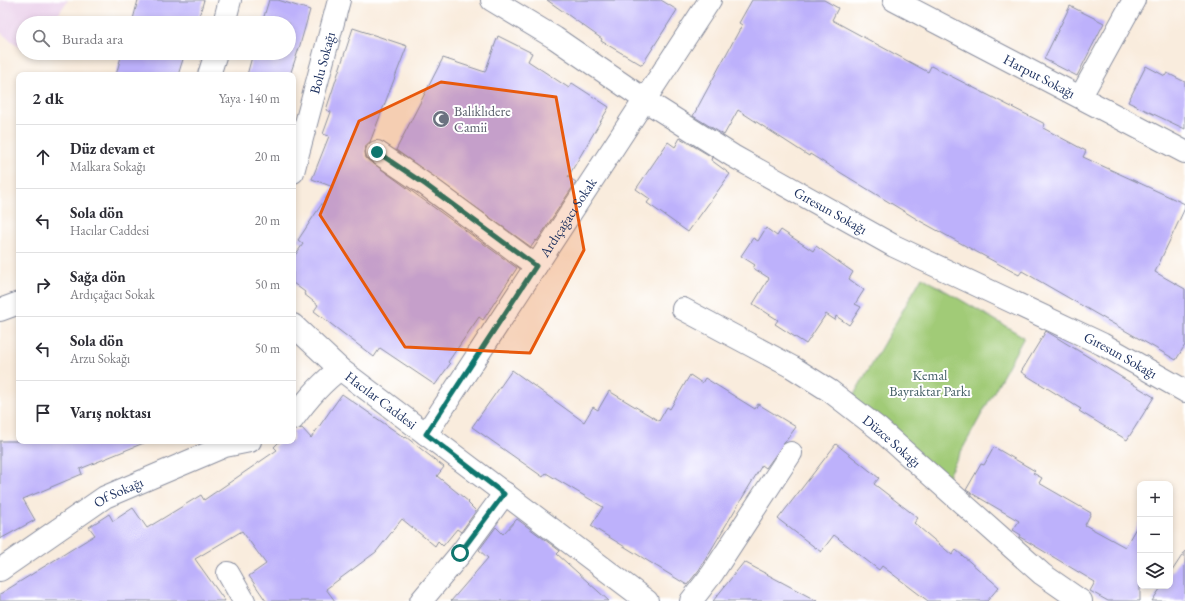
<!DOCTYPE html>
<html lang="tr">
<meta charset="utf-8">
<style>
body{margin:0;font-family:"EB Garamond",serif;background:#f7f7f7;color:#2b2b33}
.controls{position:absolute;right:12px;bottom:12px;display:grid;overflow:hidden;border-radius:8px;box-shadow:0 2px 6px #0003}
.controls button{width:36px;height:36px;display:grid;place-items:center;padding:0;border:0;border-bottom:1px solid #e1e1e2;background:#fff;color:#2b2b33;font:20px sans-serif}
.stop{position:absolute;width:12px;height:12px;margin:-9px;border:3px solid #0f766e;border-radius:50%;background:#fff}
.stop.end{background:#0f766e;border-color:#fff;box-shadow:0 1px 4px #0008}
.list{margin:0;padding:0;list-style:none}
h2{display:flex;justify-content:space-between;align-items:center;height:52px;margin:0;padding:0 16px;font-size:17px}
h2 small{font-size:13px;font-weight:400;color:#7c7c81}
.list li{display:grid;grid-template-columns:26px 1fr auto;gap:12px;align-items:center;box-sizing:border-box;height:64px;padding:0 16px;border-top:1px solid #e1e1e2}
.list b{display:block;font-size:15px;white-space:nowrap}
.list p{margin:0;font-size:13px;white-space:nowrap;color:#7c7c81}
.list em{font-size:13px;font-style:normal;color:#7c7c81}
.icon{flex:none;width:22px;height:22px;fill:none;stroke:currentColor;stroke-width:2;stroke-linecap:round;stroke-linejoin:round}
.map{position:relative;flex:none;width:1185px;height:601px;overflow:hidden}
.search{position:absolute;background:#fff;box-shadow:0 2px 6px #0003;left:16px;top:16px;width:280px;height:44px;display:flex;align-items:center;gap:10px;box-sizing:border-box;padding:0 14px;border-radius:22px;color:#7c7c81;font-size:15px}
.panel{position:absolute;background:#fff;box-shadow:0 2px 6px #0003;left:16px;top:72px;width:280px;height:372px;border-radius:8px}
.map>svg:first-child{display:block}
.built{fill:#ebd1eb}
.green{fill:#a1cb77;stroke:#5e7d6a}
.building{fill:#bdb1fb}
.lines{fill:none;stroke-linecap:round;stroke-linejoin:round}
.street-casing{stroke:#8a8e9e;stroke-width:24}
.street{stroke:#fff;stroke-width:22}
.route{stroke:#0f766e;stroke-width:5}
.marked{fill:#e8590c;fill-opacity:0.2;stroke:#e8590c;stroke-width:3;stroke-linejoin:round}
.labels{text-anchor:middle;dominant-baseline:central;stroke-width:4;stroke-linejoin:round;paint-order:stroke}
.street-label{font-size:14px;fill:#1b2f5e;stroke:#fff}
.worship-label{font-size:14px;fill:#5b616d;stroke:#fff;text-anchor:start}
.park-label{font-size:14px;fill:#435e66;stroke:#fff}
</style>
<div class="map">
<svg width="1185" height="601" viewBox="0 0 1185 601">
<rect width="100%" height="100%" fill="#fff"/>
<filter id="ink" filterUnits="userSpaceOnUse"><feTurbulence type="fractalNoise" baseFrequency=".025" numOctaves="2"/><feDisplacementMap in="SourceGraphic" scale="8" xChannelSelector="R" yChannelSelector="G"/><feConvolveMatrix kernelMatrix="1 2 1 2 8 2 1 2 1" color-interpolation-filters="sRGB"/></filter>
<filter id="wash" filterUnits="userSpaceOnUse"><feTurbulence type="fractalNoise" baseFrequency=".012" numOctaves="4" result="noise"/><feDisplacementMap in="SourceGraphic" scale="16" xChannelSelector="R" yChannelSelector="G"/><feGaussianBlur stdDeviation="0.9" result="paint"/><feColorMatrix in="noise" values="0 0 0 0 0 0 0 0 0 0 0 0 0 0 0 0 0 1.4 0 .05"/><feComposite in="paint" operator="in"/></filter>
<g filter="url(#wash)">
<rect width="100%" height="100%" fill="#f9ecdd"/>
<polygon class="built" points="0,0 68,0 52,23 23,23 23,50 0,32"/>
<polygon class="green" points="922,277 1024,337 946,479 852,398"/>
<g id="blocks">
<g class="building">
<polygon points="138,0 204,0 197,23 132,23"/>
<polygon points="269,0 278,0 310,10 300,45 290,75 247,75 253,53 289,53 289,23 262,23"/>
<polygon points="547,0 661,0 677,10 642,65 601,41 602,39"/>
<polygon points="752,0 824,0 838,8 832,20 928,72 931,66 1045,124 1043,128 1086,151 1083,157 1185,204 1185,208 1155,272 1185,289 1185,345 1176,360 1022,271 1019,275 920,221 810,154 809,156 738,110 724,135 693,116 742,25 739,23"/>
<polygon points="1070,6 1104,23 1077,76 1044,59"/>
<polygon points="353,28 407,46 370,142 366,145 365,152 366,158 517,268 483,320 479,317 448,362 450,364 435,385 380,348 374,357 314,311 318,305 304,294 305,292 293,283 293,258 303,244 298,240 333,187 312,179 329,136 323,134 331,112 326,110"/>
<polygon points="498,36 532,53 528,61 569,88 572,83 609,107 568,177 576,182 537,241 536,240 531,247 396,150 443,58 485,72"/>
<polygon points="122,53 185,53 178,75 116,75"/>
<polygon points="1146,66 1165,76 1167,73 1185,82 1185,129 1128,102"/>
<polygon points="680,138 712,157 711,160 730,174 688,232 647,203 650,199 636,189 668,142 675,147"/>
<polygon points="766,228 777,236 781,230 813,251 816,246 853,272 849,279 864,290 855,304 861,307 849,325 836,316 835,320 826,314 806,344 775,324 778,320 753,304 769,278 753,268 755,265 741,256 753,238 758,241"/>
<polygon points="1046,331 1154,397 1127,440 1079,411 1081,409 1021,372"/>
<polygon points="512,370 584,422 593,407 598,410 609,391 659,421 667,407 670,409 690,375 702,383 705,378 755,409 758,404 796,427 766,468 762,465 699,570 687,585 591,526 603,507 546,473 543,477 472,427"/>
<polygon points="342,394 405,438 406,437 444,467 437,476 469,502 468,503 476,511 461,532 457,529 443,546 438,541 435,546 402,519 376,552 326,589 335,601 266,601 249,576 266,564 242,531 195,559 225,601 0,601 0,594 95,535 89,527 109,514 113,521 133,508 147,528 201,495 204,500 277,450 274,447 280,441 293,441 293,431 302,428 311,438"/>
<polygon points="0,441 146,441 146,442 80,469 82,474 23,499 35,520 0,539"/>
<polygon points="836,444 879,478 874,484 918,518 914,523 952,555 956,550 999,587 987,601 928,601 882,566 879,570 834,535 821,552 778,519"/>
<polygon points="994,447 1035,471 1033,473 1042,478 1039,483 1091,513 1085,525 1125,547 1140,521 1140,601 1108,601 1090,591 1095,582 1020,537 1021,535 1013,530 1019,521 966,490 981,464 984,465"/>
<polygon points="517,519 560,551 557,554 609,601 451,601 488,558 479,550 496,527 503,534"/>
<polygon points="1185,551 1185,601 1152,601 1162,586 1170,586 1170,574"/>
<polygon points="744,562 817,601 713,601"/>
</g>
</g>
</g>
<g filter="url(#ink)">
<use href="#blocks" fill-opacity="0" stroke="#8a8e9e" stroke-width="1"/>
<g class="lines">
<g class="street-casing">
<g id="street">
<path id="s1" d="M492,0L555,38L654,106L733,156L894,246L1102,344L1185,391"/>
<path id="s2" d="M894,0L1185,152"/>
<polyline points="224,23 230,0"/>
<polyline points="209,75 216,53"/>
<polyline points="1081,96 1134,0"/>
<polyline points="377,152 426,185 536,266"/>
<path id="s3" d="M293,172L339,0"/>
<path id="s4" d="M683,309L792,367L830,391L879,429L1042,574L1081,601"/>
<polyline points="0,310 19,303"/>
<path id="s5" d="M293,325L340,369L647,601"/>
<path d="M293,419C306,401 322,382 340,369"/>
<path id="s6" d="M426,434L710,0"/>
<path id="s7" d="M0,570L105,497L225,446L250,441"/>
<polyline points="228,573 244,601"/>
<polyline points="421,601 461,553 505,493"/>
<polyline points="691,601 712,574 791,453"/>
</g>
</g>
<use href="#street" class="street"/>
</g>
</g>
<g class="lines" filter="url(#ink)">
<polyline class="route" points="377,152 426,185 536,266 426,434 504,494 460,553"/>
</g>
<path class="marked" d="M441,82L556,97L584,250L530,353L405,347L320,215L359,121Z"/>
<defs>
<g id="mosque-disc" transform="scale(0.9)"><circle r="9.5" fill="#6b7280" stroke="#fff"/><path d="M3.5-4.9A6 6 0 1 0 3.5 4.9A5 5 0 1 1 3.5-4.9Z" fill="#fff"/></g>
</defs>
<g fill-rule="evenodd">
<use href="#mosque-disc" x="441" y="119"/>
</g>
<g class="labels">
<g class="street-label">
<text stroke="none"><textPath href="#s3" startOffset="113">Bolu Sokağı</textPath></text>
<text stroke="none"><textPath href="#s2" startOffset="164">Harput Sokağı</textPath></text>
<text stroke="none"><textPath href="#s1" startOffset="399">Gıresun Sokağı</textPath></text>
<text stroke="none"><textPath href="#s6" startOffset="259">Ardıçağacı Sokak</textPath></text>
<text stroke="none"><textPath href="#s1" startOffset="723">Gıresun Sokağı</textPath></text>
<text stroke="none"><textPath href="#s5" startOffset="116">Hacılar Caddesi</textPath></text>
<text stroke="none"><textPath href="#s4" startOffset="248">Düzce Sokağı</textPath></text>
<text stroke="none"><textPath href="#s7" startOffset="142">Of Sokağı</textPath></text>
</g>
<g class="worship-label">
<text x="454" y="111">Balıklıdere<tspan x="454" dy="16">Camii</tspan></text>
</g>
<g class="park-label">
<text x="930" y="375">Kemal<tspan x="930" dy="16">Bayraktar Parkı</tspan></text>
</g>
</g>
</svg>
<div class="controls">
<button>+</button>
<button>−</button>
<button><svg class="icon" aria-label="layers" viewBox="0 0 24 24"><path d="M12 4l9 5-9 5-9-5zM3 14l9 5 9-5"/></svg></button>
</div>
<div class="stop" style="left:460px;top:553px"></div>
<div class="stop end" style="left:377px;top:152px"></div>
<div class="search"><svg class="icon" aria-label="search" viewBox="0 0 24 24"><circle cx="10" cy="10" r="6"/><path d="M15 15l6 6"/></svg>Burada ara</div>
<section class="panel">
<h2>2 dk<small>Yaya · 140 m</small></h2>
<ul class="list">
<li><svg class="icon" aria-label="ahead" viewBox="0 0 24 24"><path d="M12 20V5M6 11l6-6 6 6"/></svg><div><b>Düz devam et</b><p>Malkara Sokağı</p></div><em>20 m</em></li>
<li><svg class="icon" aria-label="left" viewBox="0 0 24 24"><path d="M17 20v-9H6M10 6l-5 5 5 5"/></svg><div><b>Sola dön</b><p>Hacılar Caddesi</p></div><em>20 m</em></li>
<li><svg class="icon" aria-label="right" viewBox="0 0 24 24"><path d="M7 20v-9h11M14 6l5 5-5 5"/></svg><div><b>Sağa dön</b><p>Ardıçağacı Sokak</p></div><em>50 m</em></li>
<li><svg class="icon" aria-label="left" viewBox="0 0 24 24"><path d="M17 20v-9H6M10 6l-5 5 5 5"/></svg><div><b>Sola dön</b><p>Arzu Sokağı</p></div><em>50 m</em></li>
<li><svg class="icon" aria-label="arrive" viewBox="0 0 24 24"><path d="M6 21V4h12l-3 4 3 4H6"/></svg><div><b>Varış noktası</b></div></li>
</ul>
</section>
</div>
